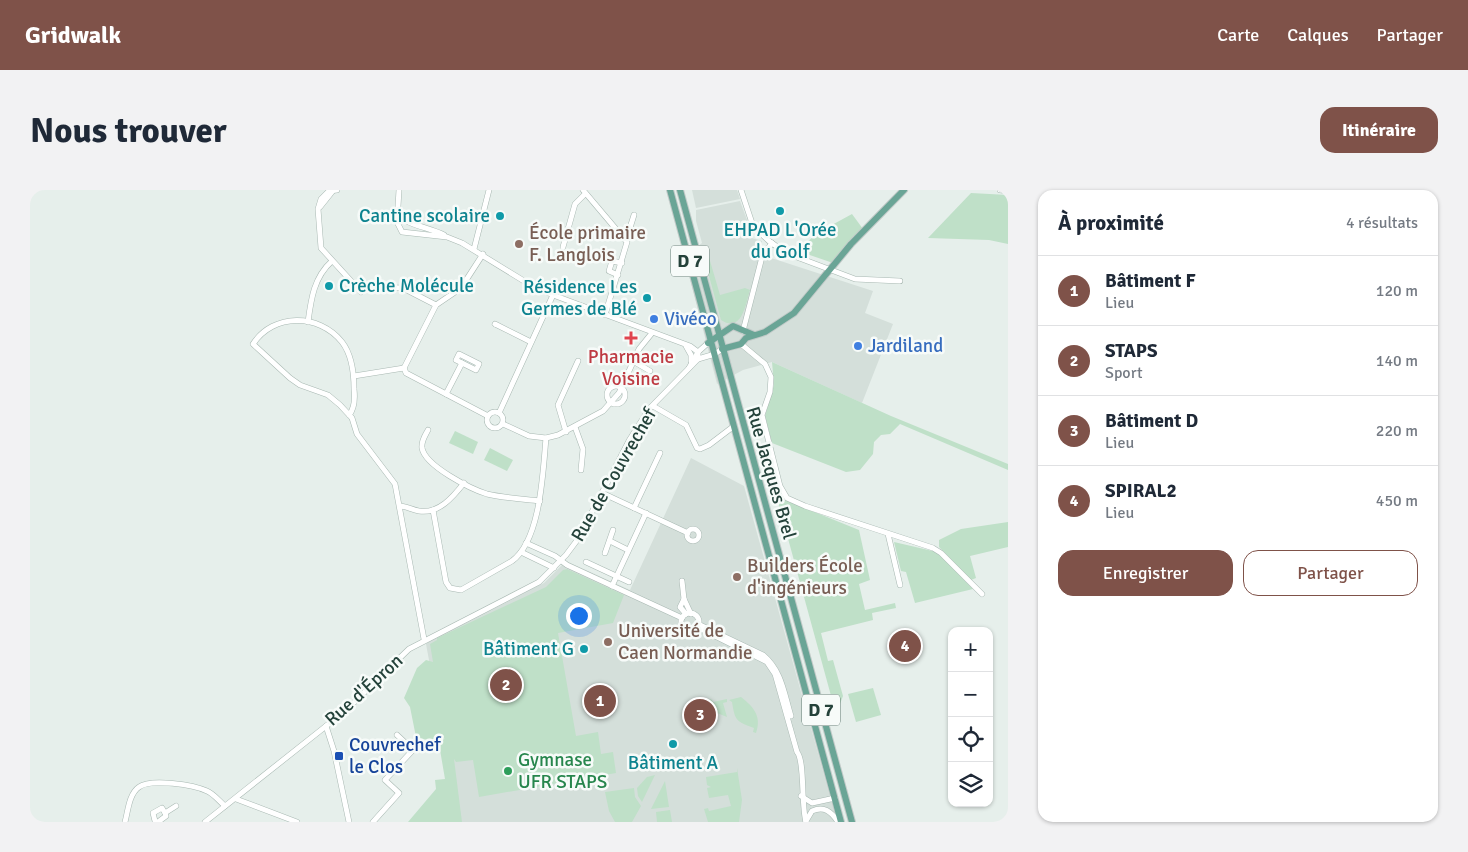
<!DOCTYPE html>
<html lang="fr">
<meta charset="utf-8">
<style>
body{margin:0;font-family:Signika,sans-serif;background:#f2f2f3;color:#1f2937}
.controls{position:absolute;right:15px;bottom:15px;display:grid;overflow:hidden;border-radius:10px;box-shadow:0 1px 4px #0004}
.controls button{width:45px;height:45px;display:grid;place-items:center;padding:0;border:0;border-bottom:1px solid #e0e1e3;background:#fff;color:#1f2937;font:25px sans-serif}
.you{position:absolute;left:548px;top:425px;width:18px;height:18px;margin:-12px;border:4px solid #fff;border-radius:50%;background:#1a73e8;box-shadow:0 0 0 8px #1a73e833}
.badge{display:grid;place-items:center;width:32px;height:32px;border-radius:50%;background:#7f5249;color:#fff;font-size:16px;font-weight:700}
.pin{position:absolute;translate:-50% -50%;border:2px solid #fff;box-shadow:0 1px 5px #0006}
.list{margin:0;padding:0;list-style:none}
h2{display:flex;justify-content:space-between;align-items:center;height:65px;margin:0;padding:0 20px;font-size:21px}
h2 small{font-size:16px;font-weight:400;color:#747a83}
.list li{display:grid;grid-template-columns:32px 1fr auto;gap:15px;align-items:center;box-sizing:border-box;height:70px;padding:0 20px;border-top:1px solid #e0e1e3}
.list b{display:block;font-size:19px;white-space:nowrap}
.list p{margin:0;font-size:16px;white-space:nowrap;color:#747a83}
.list em{font-size:16px;font-style:normal;color:#747a83}
.actions{display:flex;gap:10px;padding:15px 20px}
.actions a{flex:1;padding:11px 0;border:1px solid #7f5249;border-radius:15px;text-align:center;font-size:18px;color:#7f5249}
.actions .main{background:#7f5249;color:#fff}
.icon{flex:none;width:28px;height:28px;fill:none;stroke:currentColor;stroke-width:2;stroke-linecap:round;stroke-linejoin:round}
.map{position:relative;flex:none;width:978px;height:632px;overflow:hidden;border-radius:15px}
header{display:flex;align-items:center;gap:30px;box-sizing:border-box;height:70px;padding:0 25px;background:#7f5249;color:#fff}
header strong{font-size:24px}
nav{display:flex;gap:28px;margin-inline-start:auto;font-size:18px}
.intro{display:flex;align-items:center;justify-content:space-between;box-sizing:border-box;height:120px;padding:0 30px}
h1{margin:0;font-size:35px}
.button{padding:12px 22px;border-radius:15px;background:#7f5249;color:#fff;font-size:18px;font-weight:700}
main{display:flex;gap:30px;padding:0 30px}
aside{flex:1;background:#fff;border-radius:15px;box-shadow:0 1px 4px #0004}
.map>svg:first-child{display:block}
.built{fill:#d4dfda}
.green{fill:#bfe0c8}
.lines{fill:none;stroke-linecap:round;stroke-linejoin:round}
.minor-casing{stroke:#a8b8b2;stroke-width:6}
.major-casing{stroke:#c2cac8;stroke-width:8}
.minor{stroke:#fff;stroke-width:5}
.major{stroke:#6aa596;stroke-width:6}
.culture-dot{fill:#0f9aa8;stroke:#f7fbf9;stroke-width:2}
.education-dot{fill:#8d6e63;stroke:#f7fbf9;stroke-width:2}
.shop-dot{fill:#3f7fe0;stroke:#f7fbf9;stroke-width:2}
.health-dot{fill:#e0444e;stroke:#f7fbf9;stroke-width:2}
.transit-dot{fill:#1a4fb4;stroke:#f7fbf9;stroke-width:2}
.leisure-dot{fill:#2e9e5b;stroke:#f7fbf9;stroke-width:2}
.labels{text-anchor:middle;dominant-baseline:central;stroke-width:5;stroke-linejoin:round;paint-order:stroke}
.shield{fill:#f7fbf9;stroke:#637a73;stroke-width:1}
.shield-label{font-size:18px;font-weight:bold;fill:#24423a}
.culture-label{font-size:19px;fill:#0d838f;stroke:#f7fbf9;text-anchor:end}
.education-label{font-size:19px;fill:#785e54;stroke:#f7fbf9;text-anchor:start}
.shop-label{font-size:19px;fill:#366cbe;stroke:#f7fbf9;text-anchor:start}
.health-label{font-size:19px;fill:#be3a42;stroke:#f7fbf9}
.street-label{font-size:19px;fill:#24423a;stroke:#f7fbf9}
.transit-label{font-size:19px;fill:#164399;stroke:#f7fbf9;text-anchor:start}
.leisure-label{font-size:19px;fill:#27864d;stroke:#f7fbf9;text-anchor:start}
</style>
<header>
<strong>Gridwalk</strong>
<nav><a>Carte</a><a>Calques</a><a>Partager</a></nav>
</header>
<div class="intro"><h1>Nous trouver</h1><a class="button">Itinéraire</a></div>
<main>
<div class="map">
<svg width="978" height="632" viewBox="0 0 978 632">
<rect width="100%" height="100%" fill="#e6efeb"/>
<g class="built">
<polygon points="662,0 707,0 710,9 666,18"/>
<polygon points="710,11 720,38 704,43 732,51 729,64 843,101 835,123 863,134 832,213 742,172 713,180 687,194 654,66 672,53 666,31 666,20"/>
<polygon points="661,268 714,296 807,632 429,632 396,454 411,442 514,393 536,371 600,400"/>
</g>
<g class="green">
<polygon points="941,3 978,5 978,54 959,50 898,48"/>
<polygon points="822,24 833,39 803,73 771,62 765,62 789,42"/>
<path d="M672,60L678,64L690,105L715,98L720,100C716,113 712,144 691,130Z"/>
<polygon points="742,172 861,226 978,274 978,280 870,234 860,244 851,245 844,252 843,264 830,280 816,282 742,253 735,226 744,195"/>
<polygon points="425,241 448,252 443,264 419,253"/>
<polygon points="460,258 483,270 477,281 454,270"/>
<polygon points="755,310 829,340 840,390 829,394 835,420 865,413 866,418 842,423 843,430 791,443 798,471 803,470 813,506 806,524 748,312"/>
<polygon points="978,332 978,357 940,366 946,388 941,390 909,357 909,350 931,339"/>
<polygon points="864,352 907,362 943,399 885,413 876,382 871,381"/>
<polygon points="537,379 594,405 583,433 528,443 546,546 568,542 571,564 583,562 586,583 449,607 443,570 426,572 424,569 432,632 378,632 406,599 405,590 415,589 409,554 415,548 405,552 386,547 380,517 374,508 387,478 396,470 403,472 400,454 407,450 407,448 516,397 533,380"/>
<polygon points="843,498 851,525 826,532 818,504"/>
<path d="M711,507C724,517 732,527 726,543L723,542L724,538C706,531 705,531 702,512L699,510Z"/>
<polygon points="681,509 683,512 697,509 697,512 693,513 697,527 675,518 678,510"/>
<polygon points="707,578 712,610 709,632 678,632 674,619 678,618 679,621 701,616 698,605 679,608 677,598 681,597 677,595 676,587 707,582"/>
<polygon points="625,585 612,612 608,606 607,598 617,587"/>
<polygon points="635,591 639,617 621,619"/>
<polygon points="604,598 605,607 611,616 602,632 585,632 579,621 575,602"/>
<polygon points="640,620 642,632 627,632 626,622"/>
</g>
<g class="lines">
<g class="minor-casing">
<g id="minor">
<polyline points="307,0 299,1 291,9 288,19 291,58 331,102"/>
<polyline points="369,0 367,32 372,42 417,47 432,53 494,91 523,105 660,156 668,162 668,169"/>
<polyline points="553,0 597,52 575,125"/>
<polyline points="711,0 723,36 739,51 756,63 825,89 870,91"/>
<polyline points="970,0 978,1"/>
<polyline points="290,17 302,2"/>
<path d="M367,24C376,35 401,38 414,45"/>
<polyline points="594,46 599,41 604,25"/>
<polyline points="533,57 545,14 555,4"/>
<polyline points="444,59 459,0"/>
<polyline points="588,85 579,81 582,71 592,73"/>
<polyline points="343,97 373,98 406,115"/>
<path d="M278,132C281,109 284,87 302,71"/>
<polyline points="465,134 501,152"/>
<polyline points="713,141 732,67 742,53"/>
<polyline points="711,154 735,174 741,187 740,202 732,225 735,237 750,296 757,308 775,316 903,358 911,363 952,404"/>
<polyline points="656,156 661,165 661,171"/>
<polygon points="429,164 449,174 446,180 426,170"/>
<polyline points="603,171 620,181"/>
<polyline points="374,178 406,115 431,98 453,64"/>
<polyline points="374,178 376,183 458,226"/>
<polyline points="659,178 668,162 678,153"/>
<polyline points="324,186 374,178"/>
<circle cx="586" cy="205" r="9"/>
<polyline points="416,204 432,173"/>
<polyline points="623,216 656,235 667,258 670,259 679,255 704,236"/>
<circle cx="465" cy="230" r="8"/>
<polyline points="469,223 523,105"/>
<path d="M319,225C325,218 325,208 324,199C324,183 322,165 312,152C289,123 243,123 223,154L260,188L270,195L298,205L310,215L322,228L327,244L365,294L394,449"/>
<polyline points="473,234 499,246 516,248 528,245 573,221 589,203 609,159 622,143"/>
<polyline points="545,237 553,259 551,280"/>
<path d="M398,240C395,246 391,251 392,258C395,276 441,299 457,304C474,308 493,309 510,311"/>
<polyline points="536,242 528,215 548,171"/>
<polyline points="572,303 658,343"/>
<path d="M370,316C376,316 382,320 389,321C409,324 423,307 434,293"/>
<polyline points="604,318 630,263"/>
<path d="M403,320L416,392L420,398L431,400L482,371C511,350 513,280 516,248"/>
<circle cx="663" cy="345" r="6"/>
<polyline points="858,344 870,395"/>
<polyline points="580,351 598,360"/>
<polyline points="496,353 525,366 537,375 652,428"/>
<polyline points="491,362 524,378"/>
<polyline points="575,363 583,340"/>
<polyline points="556,372 599,392"/>
<polyline points="652,391 654,409 661,424"/>
<polyline points="582,396 616,323"/>
<polyline points="654,409 650,417 656,424"/>
<circle cx="660" cy="432" r="9"/>
<path d="M668,434L733,465C752,481 754,503 761,526"/>
<path d="M667,437L737,472L745,484L767,562C775,570 771,615 776,632"/>
<polyline points="296,536 304,561 319,632"/>
<polyline points="771,606 782,613 805,608"/>
<polyline points="206,609 267,632"/>
<polyline points="125,631 123,623 132,618 135,623"/>
<path d="M776,631L782,621C794,616 801,621 808,632"/>
<path d="M95,632C98,621 99,604 109,597C121,588 164,595 177,601C184,604 189,611 195,616"/>
<polyline points="128,632 136,626 135,623 146,616"/>
<polyline points="175,632 315,521 379,459 509,392 536,365 548,349 600,249 619,219 668,169 685,164 692,159"/>
<polyline points="343,632 369,603 355,590 383,560 367,545"/>
</g>
</g>
<g class="major-casing">
<g id="major">
<polyline points="640,0 811,632"/>
<polyline points="650,0 822,632"/>
<polyline points="678,153 703,136 724,145"/>
<polyline points="692,159 711,154 716,148 735,142 764,123 821,54 874,0"/>
</g>
</g>
<use href="#minor" class="minor"/>
<use href="#major" class="major"/>
</g>
<g class="culture-dot">
<circle cx="750" cy="21" r="5"/>
<circle cx="470" cy="26" r="5"/>
<circle cx="299" cy="96" r="5"/>
<circle cx="617" cy="108" r="5"/>
<circle cx="554" cy="459" r="5"/>
<circle cx="643" cy="554" r="5"/>
</g>
<g class="education-dot">
<circle cx="489" cy="54" r="5"/>
<circle cx="707" cy="387" r="5"/>
<circle cx="578" cy="452" r="5"/>
</g>
<g class="shop-dot">
<circle cx="624" cy="129" r="5"/>
<circle cx="828" cy="156" r="5"/>
</g>
<path class="health-dot" d="M598.5 140.5h5v5h5v5h-5v5h-5v-5h-5v-5h5z"/>
<rect class="transit-dot" x="304" y="561" width="10" height="10" rx="2.5"/>
<circle class="leisure-dot" cx="478" cy="581" r="5"/>
<g class="labels">
<g class="shield">
<rect x="641" y="55.5" width="38" height="31" rx="4"/>
<rect x="772" y="504.5" width="38" height="31" rx="4"/>
</g>
<g class="shield-label">
<text x="660" y="71">D 7</text>
<text x="791" y="520">D 7</text>
</g>
<g class="culture-label">
<text x="460" y="26">Cantine scolaire</text>
<text x="750" y="40" text-anchor="middle">EHPAD L'Orée<tspan x="750" dy="22">du Golf</tspan></text>
<text x="309" y="96" text-anchor="start">Crèche Molécule</text>
<text x="607" y="97">Résidence Les<tspan x="607" dy="22">Germes de Blé</tspan></text>
<text x="544" y="459">Bâtiment G</text>
<text x="643" y="573" text-anchor="middle">Bâtiment A</text>
</g>
<g class="education-label">
<text x="499" y="43">École primaire<tspan x="499" dy="22">F. Langlois</tspan></text>
<text x="717" y="376">Builders École<tspan x="717" dy="22">d'ingénieurs</tspan></text>
<text x="588" y="441">Université de<tspan x="588" dy="22">Caen Normandie</tspan></text>
</g>
<g class="shop-label">
<text x="634" y="129">Vivéco</text>
<text x="838" y="156">Jardiland</text>
</g>
<g class="health-label">
<text x="601" y="167">Pharmacie<tspan x="601" dy="22">Voisine</tspan></text>
</g>
<g class="street-label">
<text transform="translate(741 283) rotate(74)">Rue Jacques Brel</text>
<text transform="translate(584 285) rotate(-60)">Rue de Couvrechef</text>
<text transform="translate(334 500) rotate(-42)">Rue d'Épron</text>
</g>
<g class="transit-label">
<text x="319" y="555">Couvrechef<tspan x="319" dy="22">le Clos</tspan></text>
</g>
<g class="leisure-label">
<text x="488" y="570">Gymnase<tspan x="488" dy="22">UFR STAPS</tspan></text>
</g>
</g>
</svg>
<div class="controls">
<button>+</button>
<button>−</button>
<button><svg class="icon" aria-label="locate" viewBox="0 0 24 24"><circle cx="12" cy="12" r="6"/><path d="M12 2v4M12 18v4M2 12h4M18 12h4"/></svg></button>
<button><svg class="icon" aria-label="layers" viewBox="0 0 24 24"><path d="M12 4l9 5-9 5-9-5zM3 14l9 5 9-5"/></svg></button>
</div>
<div class="you"></div>
<div class="pin badge" style="left:570px;top:511px">1</div>
<div class="pin badge" style="left:476px;top:495px">2</div>
<div class="pin badge" style="left:670px;top:525px">3</div>
<div class="pin badge" style="left:875px;top:456px">4</div>
</div>
<aside>
<h2>À proximité<small>4 résultats</small></h2>
<ul class="list">
<li><span class="badge">1</span><div><b>Bâtiment F</b><p>Lieu</p></div><em>120 m</em></li>
<li><span class="badge">2</span><div><b>STAPS</b><p>Sport</p></div><em>140 m</em></li>
<li><span class="badge">3</span><div><b>Bâtiment D</b><p>Lieu</p></div><em>220 m</em></li>
<li><span class="badge">4</span><div><b>SPIRAL2</b><p>Lieu</p></div><em>450 m</em></li>
</ul>
<div class="actions"><a class="main">Enregistrer</a><a>Partager</a></div>
</aside>
</main>
